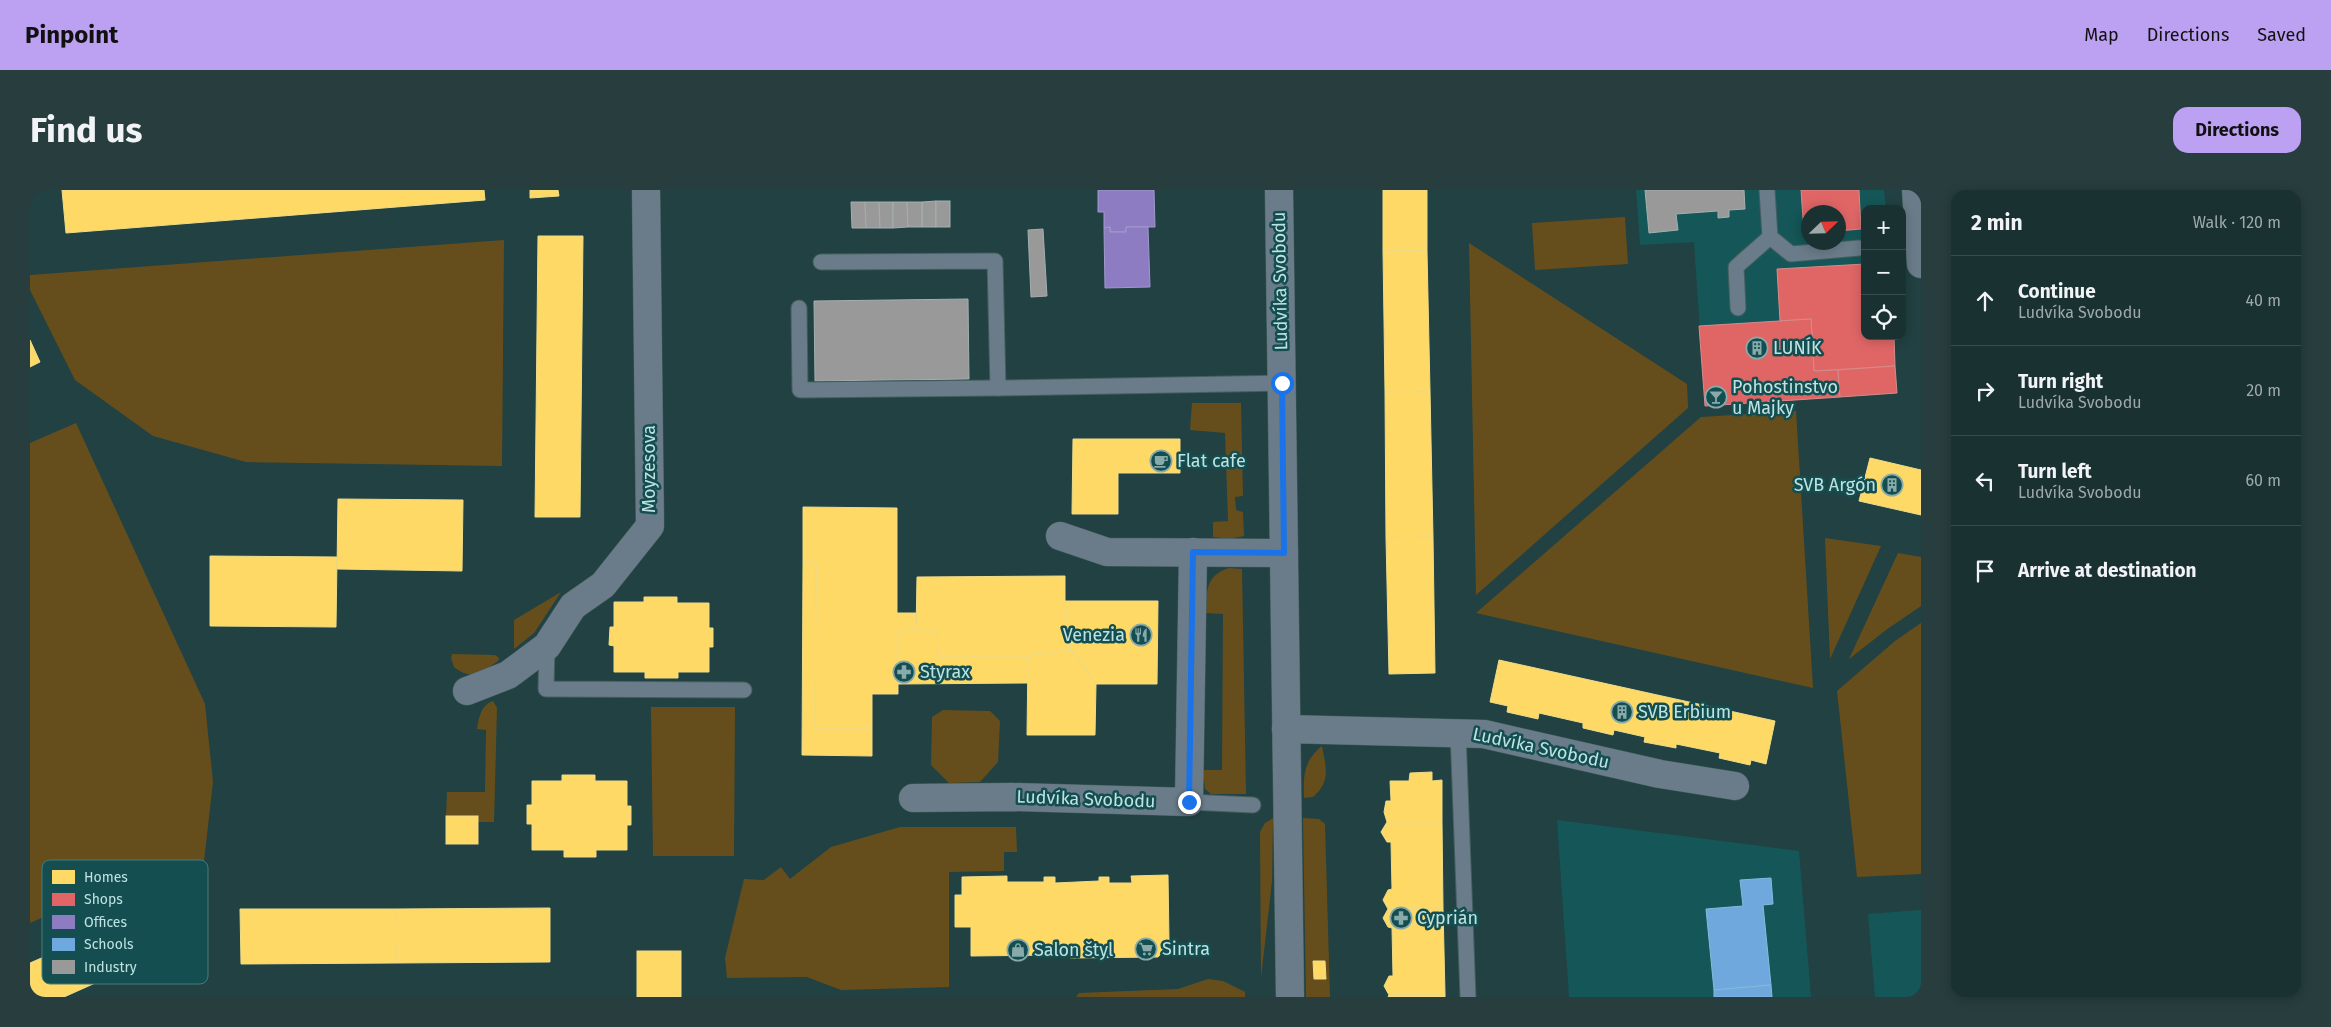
<!DOCTYPE html>
<meta charset="utf-8">
<style>
body{margin:0;font-family:"Fira Sans",sans-serif;background:#273d3e;color:#f1f3f6}
.controls{position:absolute;right:15px;top:15px;display:grid;overflow:hidden;border-radius:10px;box-shadow:0 2px 12px #0003}
.controls button{width:45px;height:45px;display:grid;place-items:center;padding:0;border:0;border-bottom:1px solid #384c4d;background:#1a3132;color:#f1f3f6;font:25px sans-serif}
.compass{position:absolute;left:1771px;top:15px;width:45px;height:45px;border-radius:50%;background:#1a3132;box-shadow:0 2px 12px #0003;rotate:67deg}
.stop{position:absolute;width:15px;height:15px;margin:-11px;border:4px solid #1a73e8;border-radius:50%;background:#fff}
.stop.end{background:#1a73e8;border-color:#fff;box-shadow:0 1px 5px #0008}
.list{margin:0;padding:0;list-style:none}
h2{display:flex;justify-content:space-between;align-items:center;height:65px;margin:0;padding:0 20px;font-size:21px}
h2 small{font-size:16px;font-weight:400;color:#9fa9ac}
.list li{display:grid;grid-template-columns:32px 1fr auto;gap:15px;align-items:center;box-sizing:border-box;height:90px;padding:0 20px;border-top:1px solid #384c4d}
.list b{display:block;font-size:19px;white-space:nowrap}
.list p{margin:0;font-size:16px;white-space:nowrap;color:#9fa9ac}
.list em{font-size:16px;font-style:normal;color:#9fa9ac}
.icon{flex:none;width:28px;height:28px;fill:none;stroke:currentColor;stroke-width:2;stroke-linecap:round;stroke-linejoin:round}
.map{position:relative;flex:none;width:1891px;height:807px;overflow:hidden;border-radius:15px}
header{display:flex;align-items:center;gap:30px;box-sizing:border-box;height:70px;padding:0 25px;background:#bca0f2;color:#111}
header strong{font-size:24px}
nav{display:flex;gap:28px;margin-inline-start:auto;font-size:18px}
.intro{display:flex;align-items:center;justify-content:space-between;box-sizing:border-box;height:120px;padding:0 30px}
h1{margin:0;font-size:35px}
.button{padding:12px 22px;border-radius:15px;background:#bca0f2;color:#111;font-size:18px;font-weight:700}
main{display:flex;gap:30px;padding:0 30px}
aside{flex:1;background:#1a3132;border-radius:15px;box-shadow:0 2px 12px #0003}
.map>svg:first-child{display:block}
.built{fill:#155758;fill-rule:evenodd}
.green{fill:#664e1c}
.homes{fill:#ffd966;stroke:#ecdc8b}
.shops{fill:#e06666;stroke:#d68b8b}
.offices{fill:#8e7cc3;stroke:#9d9bcc}
.schools{fill:#6fa8dc;stroke:#87b9de}
.industry{fill:#999;stroke:#a4afaf}
.lines{fill:none;stroke-linecap:round;stroke-linejoin:round}
.lane-casing{stroke:#445f60;stroke-width:17}
.street-casing{stroke:#445f60;stroke-width:29}
.lane{stroke:#6a7c89;stroke-width:15}
.street{stroke:#6a7c89;stroke-width:28}
.route{stroke:#1a73e8;stroke-width:6}
.labels{text-anchor:middle;dominant-baseline:central;stroke-width:5;stroke-linejoin:round;paint-order:stroke}
.street-label{font-size:18px;fill:#bfe2e2;stroke:#144e50}
.poi-label{font-size:18px;fill:#bfe2e2;stroke:#144e50;text-anchor:start}
.key{fill:#144e50;stroke:#477a7c;stroke-width:1}
.key-label{font-size:14px;fill:#bfe2e2}
</style>
<header>
<strong>Pinpoint</strong>
<nav><a>Map</a><a>Directions</a><a>Saved</a></nav>
</header>
<div class="intro"><h1>Find us</h1><a class="button">Directions</a></div>
<main>
<div class="map">
<svg width="1891" height="807" viewBox="0 0 1891 807">
<rect width="100%" height="100%" fill="#224142"/>
<g class="built">
<path d="M1606,0H1854L1856,19H1835V146H1864L1867,203L1675,216L1664,52L1610,55ZM1778,22H1808V52H1778Z"/>
<polygon points="1527,630 1769,661 1781,807 1539,807"/>
<polygon points="1891,720 1891,807 1845,807 1838,724"/>
</g>
<g class="green">
<polygon points="1595,27 1598,74 1505,80 1502,33"/>
<polygon points="474,50 472,276 216,272 123,246 45,190 0,100 0,85"/>
<polygon points="1439,53 1657,194 1658,218 1446,405"/>
<polygon points="1162,213 1211,213 1213,306 1205,307 1206,320 1213,322 1214,346 1199,349 1183,347 1183,332 1198,331 1195,243 1160,240"/>
<polygon points="1766,221 1783,498 1446,423 1671,227"/>
<polygon points="46,233 175,514 183,592 174,671 103,687 0,733 0,253"/>
<polygon points="1795,348 1851,356 1800,469"/>
<polygon points="1868,363 1891,367 1891,416 1856,440 1819,469"/>
<path d="M1199,378L1212,379L1216,604H1181L1175,599L1173,580H1192L1193,424L1176,423C1176,402 1176,385 1199,378Z"/>
<polygon points="531,402 504,443 484,459 484,430"/>
<polygon points="1891,433 1891,684 1827,687 1807,501 1865,451"/>
<path d="M422,464L465,465L469,468L468,471C452,482 441,491 424,477L421,468Z"/>
<path d="M463,511L467,518L464,632H448V626H416L417,602H455L456,540L447,539C449,527 451,515 463,511Z"/>
<polygon points="621,517 705,517 704,666 623,666"/>
<polygon points="913,520 960,521 970,531 968,572 950,592 919,593 901,575 902,527"/>
<path d="M1292,556C1296,578 1301,591 1283,607L1274,608C1273,586 1274,570 1292,556Z"/>
<polygon points="1243,628 1242,691 1231,788 1230,642 1235,633"/>
<polygon points="1273,628 1289,629 1295,634 1300,807 1276,807"/>
<polygon points="870,637 986,637 987,662 974,662 974,681 919,682 919,797 811,800 777,787 697,788 695,768 714,689 734,690 751,677 760,689 801,657"/>
<polygon points="1178,789 1193,791 1215,802 1215,807 1046,807 1049,803 1148,799"/>
</g>
<g class="homes">
<polygon points="32,0 454,0 455,10 36,43"/>
<polygon points="500,0 528,0 529,6 500,8"/>
<polygon points="1353,0 1397,0 1397,61 1353,60"/>
<polygon points="508,46 553,46 550,327 505,327"/>
<polygon points="1353,60 1397,61 1400,201 1355,202"/>
<polygon points="0,150 10,172 0,177"/>
<polygon points="1400,201 1403,347 1356,348 1355,202"/>
<polygon points="1043,249 1150,249 1150,283 1088,283 1088,324 1042,324"/>
<polygon points="1840,268 1891,280 1891,325 1829,311"/>
<polygon points="308,309 433,310 432,381 307,379"/>
<polygon points="773,317 867,318 867,423 886,423 886,440 868,440 868,504 842,504 842,539 785,539 786,373 773,373"/>
<polygon points="1403,347 1405,483 1359,484 1356,348"/>
<polygon points="180,366 307,367 306,437 180,436"/>
<polygon points="773,373 786,373 785,539 842,539 842,566 772,565"/>
<polygon points="1035,386 1035,411 1041,460 998,466 908,466 907,440 886,440 887,387"/>
<polygon points="614,407 647,407 647,413 679,413 679,438 683,438 683,457 679,457 679,482 648,482 648,488 615,488 615,482 584,482 584,456 579,455 580,437 584,437 584,412 614,412"/>
<polygon points="1035,411 1128,411 1127,494 1066,494 1041,460"/>
<polygon points="868,440 907,440 908,466 998,466 998,493 868,494"/>
<polygon points="1041,460 1066,494 1065,545 997,545 998,466"/>
<polygon points="1469,470 1745,531 1736,574 1721,570 1720,575 1689,568 1690,563 1646,554 1646,558 1614,552 1615,547 1584,540 1583,545 1553,538 1553,533 1509,523 1508,529 1477,522 1478,516 1460,512"/>
<polygon points="1402,582 1402,591 1412,590 1412,632 1357,632 1354,622 1356,611 1361,611 1360,591 1379,591 1380,583"/>
<polygon points="532,585 565,585 565,591 597,591 597,616 601,616 601,635 597,635 597,660 566,660 566,667 534,667 534,660 502,660 502,634 497,634 497,615 502,615 502,591 532,591"/>
<rect x="416" y="626" width="32" height="28"/>
<polygon points="1357,632 1412,632 1413,718 1358,719 1353,710 1358,700 1362,699 1361,652 1357,652 1351,642"/>
<polygon points="1138,685 1139,751 1142,751 1141,753 1135,753 1134,760 1128,767 1040,768 1040,762 1025,763 1025,765 941,766 941,737 925,737 925,705 932,705 932,687 977,686 977,692 1014,692 1014,687 1025,687 1025,693 1069,691 1069,687 1079,687 1079,693 1102,693 1101,686"/>
<polygon points="130,716 148,756 34,807 0,807 0,773"/>
<polygon points="520,718 520,772 366,773 365,719"/>
<polygon points="1413,718 1415,804 1359,805 1354,796 1359,786 1363,786 1362,738 1358,737 1353,728 1358,719"/>
<polygon points="210,719 365,719 366,773 211,774"/>
<rect x="607" y="761" width="44" height="46"/>
<polygon points="1283,771 1295,771 1296,789 1284,789"/>
<polygon points="1415,804 1415,807 1358,807 1359,805"/>
</g>
<g class="shops">
<polygon points="1771,0 1829,0 1831,39 1808,41 1808,22 1778,22 1778,43 1774,43"/>
<polygon points="1835,74 1835,146 1864,146 1865,176 1784,181 1781,129 1750,131 1747,79"/>
<polygon points="1781,129 1784,181 1808,180 1810,207 1675,216 1669,136"/>
<polygon points="1865,176 1867,203 1810,207 1808,180"/>
</g>
<g class="offices">
<polygon points="1068,0 1124,0 1125,37 1096,37 1096,42 1080,42 1080,37 1074,38 1074,22 1068,22"/>
<polygon points="1080,37 1080,42 1096,42 1096,37 1118,37 1120,97 1075,98 1074,38"/>
</g>
<g class="schools">
<polygon points="1741,688 1743,714 1733,715 1741,795 1684,800 1676,719 1713,716 1710,690"/>
<polygon points="1741,795 1742,807 1684,807 1684,800"/>
</g>
<g class="industry">
<polygon points="1615,0 1714,0 1715,19 1699,20 1699,27 1688,28 1688,21 1646,24 1648,40 1619,43"/>
<polygon points="906,11 906,37 892,37 892,12"/>
<rect x="906" y="11" width="14" height="26"/>
<polygon points="821,12 835,12 836,38 822,38"/>
<polygon points="835,12 849,12 850,38 836,38"/>
<polygon points="849,12 863,12 863,38 850,38"/>
<polygon points="863,12 877,12 878,37 863,38"/>
<polygon points="877,12 892,12 892,37 878,37"/>
<polygon points="1013,39 1017,106 1001,107 998,40"/>
<polygon points="938,109 939,189 785,191 784,111"/>
</g>
<g class="lines">
<g class="lane-casing">
<g id="lane">
<polyline points="1740,47 1761,64 1829,58"/>
<polyline points="791,72 965,71 968,198 1252,193"/>
<polyline points="769,118 770,200 968,198"/>
<polyline points="1708,118 1706,77 1740,47 1737,0"/>
<polyline points="517,456 516,499 714,500"/>
<polyline points="1428,542 1438,807"/>
<polyline points="1159,612 1223,615"/>
</g>
</g>
<g class="street-casing">
<g id="street">
<polyline points="1249,0 1260,807"/>
<polyline points="1886,0 1891,74"/>
<polyline points="1030,346 1077,362 1254,363"/>
<polyline points="437,501 478,485 517,456 543,416 573,395 620,336 616,0"/>
<polyline points="1256,539 1454,544 1630,584 1705,596"/>
<polyline points="883,608 982,607 1159,612 1163,362"/>
</g>
</g>
<use href="#lane" class="lane"/>
<use href="#street" class="street"/>
</g>
<g class="lines">
<polyline class="route" points="1159,612 1163,362 1254,363 1252,193"/>
</g>
<defs>
<g id="building-ring" transform="scale(1.125)"><circle r="9.5" fill="#144e50" stroke="#8aa" stroke-width="1.5"/><path d="M-4-6H4V6H1V3H-1V6H-4ZM-2.5-4.3h1.7v1.8h-1.7ZM.8-4.3h1.7v1.8H.8ZM-2.5-1h1.7V.8h-1.7ZM.8-1h1.7V.8H.8Z" fill="#8aa"/></g>
<g id="bar-ring" transform="scale(1.125)"><circle r="9.5" fill="#144e50" stroke="#8aa" stroke-width="1.5"/><path d="M-6-5H6L.8 .8V4.5H3.5V6h-7V4.5H-.8V.8Z" fill="#8aa"/></g>
<g id="cafe-ring" transform="scale(1.125)"><circle r="9.5" fill="#144e50" stroke="#8aa" stroke-width="1.5"/><path d="M-5.5-4.5H6V0H3Q3 3.5 0 3.5H-2.5Q-5.5 3.5-5.5 0ZM3-3.2v2h1.7v-2ZM-6 4.5H4V6H-6Z" fill="#8aa"/></g>
<g id="restaurant-ring" transform="scale(1.125)"><circle r="9.5" fill="#144e50" stroke="#8aa" stroke-width="1.5"/><path d="M-5-6h1v4h1v-4h1v4h1v-4h1v5L-1.5 .5V6h-2V.5L-5-1ZM5-6V6H3V1.5H1.5Q1.5-4 5-6Z" fill="#8aa"/></g>
<g id="pharmacy-ring" transform="scale(1.125)"><circle r="9.5" fill="#144e50" stroke="#8aa" stroke-width="1.5"/><path d="M-2-6h4v4h4v4h-4v4h-4v-4h-4v-4h4Z" fill="#8aa"/></g>
<g id="supermarket-ring" transform="scale(1.125)"><circle r="9.5" fill="#144e50" stroke="#8aa" stroke-width="1.5"/><path d="M-6-5.5h2.5l.6 2H6L4.5 2H-2.5L-4.4-4H-6ZM-1.5 3.2a1.3 1.3 0 1 0 .1 0ZM3 3.2a1.3 1.3 0 1 0 .1 0Z" fill="#8aa"/></g>
<g id="shop-ring" transform="scale(1.125)"><circle r="9.5" fill="#144e50" stroke="#8aa" stroke-width="1.5"/><path d="M-5-2.5h2.3a2.7 3.5 0 0 1 5.4 0H5L5.5 6h-11ZM-1.5-2.5h3a1.5 2.3 0 0 0-3 0Z" fill="#8aa"/></g>
</defs>
<g fill-rule="evenodd">
<use href="#building-ring" x="1727" y="158"/>
<use href="#bar-ring" x="1686" y="207"/>
<use href="#cafe-ring" x="1131" y="271"/>
<use href="#building-ring" x="1862" y="295"/>
<use href="#restaurant-ring" x="1111" y="445"/>
<use href="#pharmacy-ring" x="874" y="482"/>
<use href="#building-ring" x="1592" y="522"/>
<use href="#pharmacy-ring" x="1371" y="728"/>
<use href="#supermarket-ring" x="1116" y="759"/>
<use href="#shop-ring" x="988" y="760"/>
</g>
<g class="labels">
<g class="street-label">
<text transform="translate(1250 91) rotate(-91)">Ludvíka Svobodu</text>
<text transform="translate(619 279) rotate(-90)">Moyzesova</text>
<text transform="translate(1511 558) rotate(12)">Ludvíka Svobodu</text>
<text transform="translate(1056 609) rotate(2)">Ludvíka Svobodu</text>
</g>
<g class="poi-label">
<text x="1743" y="158">LUNÍK</text>
<text x="1702" y="197">Pohostinstvo<tspan x="1702" dy="21">u Majky</tspan></text>
<text x="1147" y="271">Flat cafe</text>
<text x="1846" y="295" text-anchor="end">SVB Argón</text>
<text x="1095" y="445" text-anchor="end">Venezia</text>
<text x="890" y="482">Styrax</text>
<text x="1608" y="522">SVB Erbium</text>
<text x="1387" y="728">Cyprián</text>
<text x="1132" y="759">Sintra</text>
<text x="1004" y="760">Salon štyl</text>
</g>
</g>
<rect x="12" y="670" width="166" height="124" rx="8" class="key"/>
<rect x="22" y="680" width="23" height="14" fill="#ffd966"/>
<rect x="22" y="703" width="23" height="13" fill="#e06666"/>
<rect x="22" y="725" width="23" height="14" fill="#8e7cc3"/>
<rect x="22" y="748" width="23" height="13" fill="#6fa8dc"/>
<rect x="22" y="770" width="23" height="14" fill="#999"/>
<g class="key-label">
<text x="54" y="692">Homes</text>
<text x="54" y="714">Shops</text>
<text x="54" y="737">Offices</text>
<text x="54" y="759">Schools</text>
<text x="54" y="782">Industry</text>
</g>
</svg>
<div class="controls">
<button>+</button>
<button>−</button>
<button><svg class="icon" aria-label="locate" viewBox="0 0 24 24"><circle cx="12" cy="12" r="6"/><path d="M12 2v4M12 18v4M2 12h4M18 12h4"/></svg></button>
</div>
<svg class="compass" viewBox="-18 -18 36 36"><path d="M0-13l5 13h-10z" fill="#e53935"/><path d="M0 13l5-13h-10z" fill="#9fa9ac"/></svg>
<div class="stop" style="left:1252px;top:193px"></div>
<div class="stop end" style="left:1159px;top:612px"></div>
</div>
<aside>
<h2>2 min<small>Walk · 120 m</small></h2>
<ul class="list">
<li><svg class="icon" aria-label="ahead" viewBox="0 0 24 24"><path d="M12 20V5M6 11l6-6 6 6"/></svg><div><b>Continue</b><p>Ludvíka Svobodu</p></div><em>40 m</em></li>
<li><svg class="icon" aria-label="right" viewBox="0 0 24 24"><path d="M7 20v-9h11M14 6l5 5-5 5"/></svg><div><b>Turn right</b><p>Ludvíka Svobodu</p></div><em>20 m</em></li>
<li><svg class="icon" aria-label="left" viewBox="0 0 24 24"><path d="M17 20v-9H6M10 6l-5 5 5 5"/></svg><div><b>Turn left</b><p>Ludvíka Svobodu</p></div><em>60 m</em></li>
<li><svg class="icon" aria-label="arrive" viewBox="0 0 24 24"><path d="M6 21V4h12l-3 4 3 4H6"/></svg><div><b>Arrive at destination</b></div></li>
</ul>
</aside>
</main>
